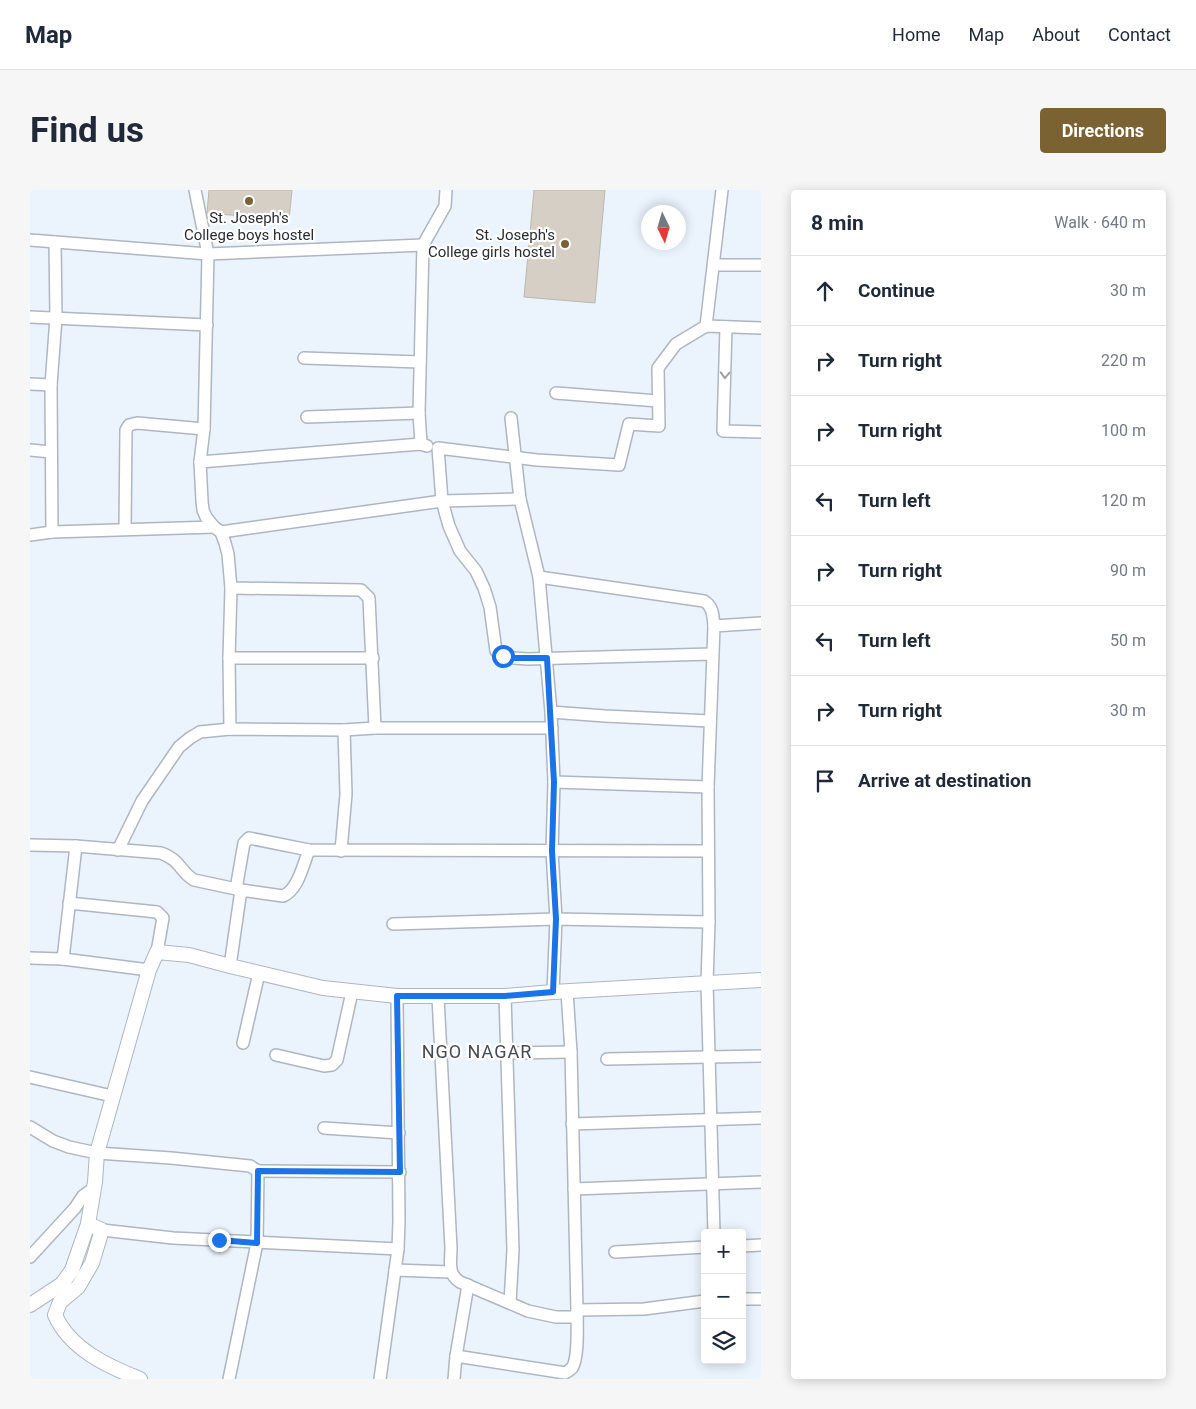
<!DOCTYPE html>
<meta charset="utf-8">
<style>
body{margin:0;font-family:Roboto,sans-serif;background:#f6f6f7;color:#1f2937}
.controls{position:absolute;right:15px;bottom:15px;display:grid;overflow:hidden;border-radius:5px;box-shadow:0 2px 12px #0003}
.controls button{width:45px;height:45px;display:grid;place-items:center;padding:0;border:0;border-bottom:1px solid #e0e1e3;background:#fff;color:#1f2937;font:25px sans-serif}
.compass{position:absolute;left:611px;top:15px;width:45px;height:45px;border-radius:50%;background:#fff;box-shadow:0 2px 12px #0003;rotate:175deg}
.stop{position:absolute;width:15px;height:15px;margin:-11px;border:4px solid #1a73e8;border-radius:50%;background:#fff}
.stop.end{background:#1a73e8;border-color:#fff;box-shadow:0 1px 5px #0008}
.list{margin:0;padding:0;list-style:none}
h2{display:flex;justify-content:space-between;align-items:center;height:65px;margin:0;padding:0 20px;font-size:21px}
h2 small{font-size:16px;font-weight:400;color:#747a83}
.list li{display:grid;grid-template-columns:32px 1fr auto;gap:15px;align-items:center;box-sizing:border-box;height:70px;padding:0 20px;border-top:1px solid #e0e1e3}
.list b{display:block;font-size:19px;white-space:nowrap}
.list em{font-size:16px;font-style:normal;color:#747a83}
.icon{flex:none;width:28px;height:28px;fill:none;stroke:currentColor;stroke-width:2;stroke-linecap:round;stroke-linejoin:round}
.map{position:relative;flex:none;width:731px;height:1189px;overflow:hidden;border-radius:5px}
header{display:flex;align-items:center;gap:30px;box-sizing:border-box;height:70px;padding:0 25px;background:#fff;border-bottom:1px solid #e0e1e3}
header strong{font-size:24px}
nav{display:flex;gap:28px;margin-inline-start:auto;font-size:18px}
.intro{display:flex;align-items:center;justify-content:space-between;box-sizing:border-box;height:120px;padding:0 30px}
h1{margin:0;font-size:35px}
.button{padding:12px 22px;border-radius:5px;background:#7a6232;color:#fff;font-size:18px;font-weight:700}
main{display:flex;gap:30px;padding:0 30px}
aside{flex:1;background:#fff;border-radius:5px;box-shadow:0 2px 12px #0003}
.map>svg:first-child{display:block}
.building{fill:#d5cfc5;stroke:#bdb8ae}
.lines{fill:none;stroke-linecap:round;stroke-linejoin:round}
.minor-casing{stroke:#afb6c0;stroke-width:14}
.tertiary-casing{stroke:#afb6c0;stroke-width:16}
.minor{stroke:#fff;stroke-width:11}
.tertiary{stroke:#fff;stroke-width:14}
.oneway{stroke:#9fa0a2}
.route{stroke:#1a73e8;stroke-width:6}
.poi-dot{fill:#7a6232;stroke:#fff;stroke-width:2}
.labels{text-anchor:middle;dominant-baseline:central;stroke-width:4.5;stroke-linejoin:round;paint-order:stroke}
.poi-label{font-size:15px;fill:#2a2d31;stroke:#fff}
.quarter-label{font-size:18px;letter-spacing:1px;fill:#454b53;stroke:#fff}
</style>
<header>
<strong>Map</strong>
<nav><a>Home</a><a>Map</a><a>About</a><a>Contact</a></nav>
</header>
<div class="intro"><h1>Find us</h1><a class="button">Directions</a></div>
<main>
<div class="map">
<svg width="731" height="1189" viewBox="0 0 731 1189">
<rect width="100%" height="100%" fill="#ebf3fd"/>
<g class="building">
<polygon points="179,0 262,0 259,30 177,23"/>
<polygon points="504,0 575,0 565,113 494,107"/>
</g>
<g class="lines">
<g class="minor-casing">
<g id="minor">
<polyline points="165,0 178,64 174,239 170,272 172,311 173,320 176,327 184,337 191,342 195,353 198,364 201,398 331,400 339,408 345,538"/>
<polyline points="0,50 178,64 393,55"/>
<polyline points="684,75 731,75"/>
<polyline points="0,127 177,135"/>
<polyline points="676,136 692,0"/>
<polyline points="696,137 693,241 731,242"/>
<polyline points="274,168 390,172"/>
<polyline points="0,194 21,195"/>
<polyline points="526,203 628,211"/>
<polyline points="277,227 389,223"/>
<polyline points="481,228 490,309 509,387 521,522 524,592 522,661 526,729 523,802"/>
<polyline points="391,254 389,223 393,55 415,16 416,0"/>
<polyline points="0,260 21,262"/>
<polyline points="170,272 391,254 397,256"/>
<polyline points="95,339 96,240 99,235 107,233 174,239"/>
<polyline points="22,342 21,195 26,128 25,52"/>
<polyline points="191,342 412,311 490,309"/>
<polyline points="0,345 22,342 184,337"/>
<path d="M509,387L674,411C683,416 683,426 684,436L678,597L679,732L677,793L684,1043"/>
<polyline points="684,436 731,433"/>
<path d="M682,464L497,469C485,468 475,469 466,461L460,417L454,398L446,381L430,361L419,336L412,311L408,258L507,270L589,275L599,234L629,236L628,178L646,154L676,136L731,138"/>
<polyline points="199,468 343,468"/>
<polyline points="521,522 575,526 680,531"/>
<polyline points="200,539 199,468 201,398"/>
<polyline points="524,592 678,597"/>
<polyline points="0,655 46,656 33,769 0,768"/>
<path d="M46,656L131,663C152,671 149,681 164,690L211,700"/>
<polyline points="88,660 112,611 149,557 160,548 170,542 200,539 314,540 345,538 522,538"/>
<polyline points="311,661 316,604 314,540"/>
<polyline points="206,699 214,653 219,648 279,660 678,661"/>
<polyline points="39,713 127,722 133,728 127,762"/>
<polyline points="363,734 526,729 679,732"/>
<polyline points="33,769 119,780"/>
<path d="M200,776L211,700L253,706C268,700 273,675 279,660"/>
<polyline points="475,806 483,1060 480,1113"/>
<path d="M408,807L421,1058C421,1071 417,1084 430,1092L498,1121L526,1127H547"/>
<polyline points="213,853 229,783"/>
<polyline points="476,863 541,862"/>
<polyline points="246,865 294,876 302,875 307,870 322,802"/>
<polyline points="577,869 731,866"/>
<polyline points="0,887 82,906"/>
<polyline points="542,934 731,928"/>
<polyline points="0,937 23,951 39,957 67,963 141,968 220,976 228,981 227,1053 199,1189"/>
<polyline points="294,938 369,943"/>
<polyline points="228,981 370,982"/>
<polyline points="544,999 731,992"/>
<polyline points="72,1040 143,1048 368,1059"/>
<polyline points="712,1056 731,1055"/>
<polyline points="585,1062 675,1057"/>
<polyline points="0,1067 45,1018 53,1006 64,998"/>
<polyline points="365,1080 420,1082"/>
<polyline points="712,1109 731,1109"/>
<polyline points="547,1120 614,1119 675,1111"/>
<polyline points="426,1166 438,1095"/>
<polyline points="350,1189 368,1059 369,1031 367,806"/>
<path d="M424,1189L426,1166L535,1183C538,1181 540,1180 542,1178C549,1168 547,1133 547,1120L541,862L537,801"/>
</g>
</g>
<g class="tertiary-casing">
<g id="tertiary">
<path d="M58,1034L72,1040L62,1073L48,1097L30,1112L25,1125C40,1159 77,1176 110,1189"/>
<polyline points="0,1115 32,1094 42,1080 58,1034 65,992 67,963 119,780 127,762 159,765 200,776 293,798 367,806 475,806 523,802 731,790"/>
</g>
</g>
<use href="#minor" class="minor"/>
<use href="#tertiary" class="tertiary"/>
</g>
<defs><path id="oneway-chevron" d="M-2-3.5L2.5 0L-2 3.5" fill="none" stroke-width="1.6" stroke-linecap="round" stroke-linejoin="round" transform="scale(1.25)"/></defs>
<use class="oneway" href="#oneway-chevron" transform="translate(695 185) rotate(92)"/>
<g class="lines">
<polyline class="route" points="189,1050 227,1053 228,981 370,982 367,806 475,806 523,802 526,729 522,661 524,592 517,468 480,468 473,466"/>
</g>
<g class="poi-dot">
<circle cx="219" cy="11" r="5"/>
<circle cx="535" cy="54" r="5"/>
</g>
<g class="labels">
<g class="poi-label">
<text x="219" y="28">St. Joseph's<tspan x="219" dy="17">College boys hostel</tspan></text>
<text x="525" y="45" text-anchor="end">St. Joseph's<tspan x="525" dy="17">College girls hostel</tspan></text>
</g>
<g class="quarter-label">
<text x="447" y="861">NGO NAGAR</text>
</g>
</g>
</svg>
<div class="controls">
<button>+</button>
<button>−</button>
<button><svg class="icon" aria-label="layers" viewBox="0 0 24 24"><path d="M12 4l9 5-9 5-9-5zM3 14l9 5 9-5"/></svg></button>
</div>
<svg class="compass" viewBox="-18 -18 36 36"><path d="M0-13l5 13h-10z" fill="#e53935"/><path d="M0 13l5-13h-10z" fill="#747a83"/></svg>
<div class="stop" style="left:473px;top:466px"></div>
<div class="stop end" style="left:189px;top:1050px"></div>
</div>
<aside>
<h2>8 min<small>Walk · 640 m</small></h2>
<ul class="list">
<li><svg class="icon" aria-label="ahead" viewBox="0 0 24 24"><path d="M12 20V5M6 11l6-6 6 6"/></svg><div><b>Continue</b></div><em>30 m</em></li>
<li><svg class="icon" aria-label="right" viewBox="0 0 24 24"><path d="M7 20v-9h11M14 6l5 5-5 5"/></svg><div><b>Turn right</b></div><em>220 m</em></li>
<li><svg class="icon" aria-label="right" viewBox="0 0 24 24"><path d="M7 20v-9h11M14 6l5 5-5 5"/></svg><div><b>Turn right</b></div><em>100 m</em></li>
<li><svg class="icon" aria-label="left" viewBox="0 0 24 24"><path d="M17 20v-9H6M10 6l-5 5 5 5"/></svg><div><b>Turn left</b></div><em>120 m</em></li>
<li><svg class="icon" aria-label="right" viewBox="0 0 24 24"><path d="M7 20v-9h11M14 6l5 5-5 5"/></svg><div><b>Turn right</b></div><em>90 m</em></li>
<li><svg class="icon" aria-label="left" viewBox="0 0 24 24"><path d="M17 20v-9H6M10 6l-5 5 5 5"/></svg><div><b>Turn left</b></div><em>50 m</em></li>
<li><svg class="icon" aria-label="right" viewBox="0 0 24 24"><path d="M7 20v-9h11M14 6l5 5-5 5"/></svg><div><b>Turn right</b></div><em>30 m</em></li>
<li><svg class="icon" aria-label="arrive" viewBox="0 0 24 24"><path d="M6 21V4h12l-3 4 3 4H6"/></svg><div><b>Arrive at destination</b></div></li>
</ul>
</aside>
</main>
